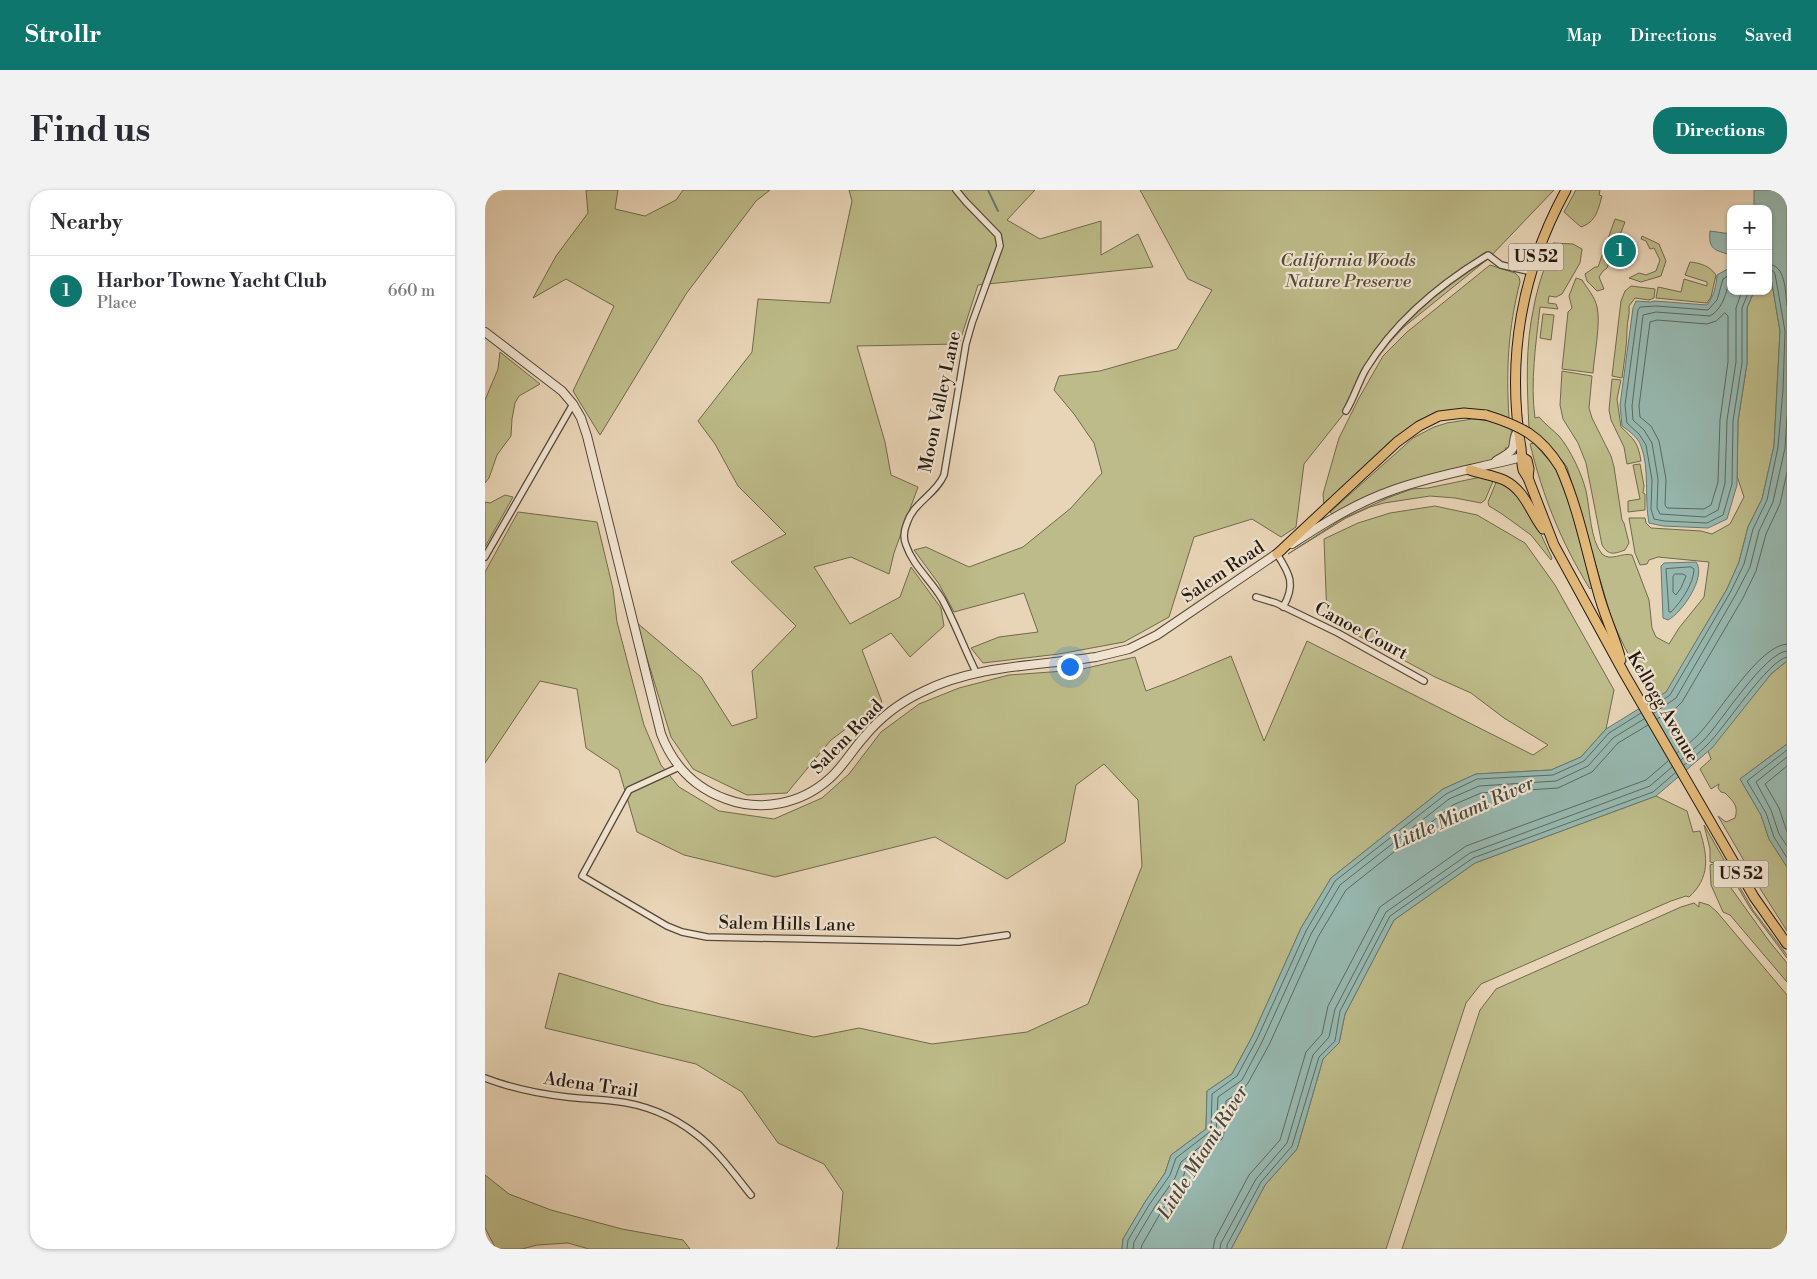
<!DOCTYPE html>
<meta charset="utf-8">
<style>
body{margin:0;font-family:"Libre Bodoni",serif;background:#f2f2f3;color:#2b2b33}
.controls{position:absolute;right:15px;top:15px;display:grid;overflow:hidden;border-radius:10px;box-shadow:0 1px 4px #0004}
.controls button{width:45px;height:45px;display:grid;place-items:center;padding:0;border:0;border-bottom:1px solid #e1e1e2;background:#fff;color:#2b2b33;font:25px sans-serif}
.you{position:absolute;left:584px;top:476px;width:18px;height:18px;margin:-12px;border:4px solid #fff;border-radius:50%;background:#1a73e8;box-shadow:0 0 0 8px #1a73e833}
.badge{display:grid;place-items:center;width:32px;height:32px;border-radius:50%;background:#0f766e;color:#fff;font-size:16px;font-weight:700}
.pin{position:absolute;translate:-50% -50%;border:2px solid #fff;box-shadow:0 1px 5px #0006}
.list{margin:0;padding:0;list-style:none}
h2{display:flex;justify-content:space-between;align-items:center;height:65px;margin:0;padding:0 20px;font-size:21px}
h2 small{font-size:16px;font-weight:400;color:#7c7c81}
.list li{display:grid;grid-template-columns:32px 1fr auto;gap:15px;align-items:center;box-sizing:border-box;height:70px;padding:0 20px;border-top:1px solid #e1e1e2}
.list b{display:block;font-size:19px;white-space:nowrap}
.list p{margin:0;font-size:16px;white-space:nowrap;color:#7c7c81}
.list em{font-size:16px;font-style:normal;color:#7c7c81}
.map{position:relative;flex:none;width:1302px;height:1059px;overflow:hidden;border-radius:20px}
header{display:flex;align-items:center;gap:30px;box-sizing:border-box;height:70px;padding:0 25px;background:#0f766e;color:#fff}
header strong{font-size:24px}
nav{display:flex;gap:28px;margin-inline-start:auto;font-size:18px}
.intro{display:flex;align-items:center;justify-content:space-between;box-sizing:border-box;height:120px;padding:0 30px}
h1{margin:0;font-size:35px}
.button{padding:12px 22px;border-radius:20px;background:#0f766e;color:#fff;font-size:18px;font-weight:700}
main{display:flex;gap:30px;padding:0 30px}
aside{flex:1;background:#fff;border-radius:20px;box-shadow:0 1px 4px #0004}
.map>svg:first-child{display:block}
.green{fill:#bdbb89;stroke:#706a4d}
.water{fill:#97b8b0;stroke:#697970}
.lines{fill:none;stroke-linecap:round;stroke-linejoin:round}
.shore{stroke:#5d6960;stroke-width:1}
.stream{stroke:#697970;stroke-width:2}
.minor-casing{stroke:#54483a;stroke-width:8}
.tertiary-casing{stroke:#54483a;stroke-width:10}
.primary-casing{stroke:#231a11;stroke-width:11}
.minor{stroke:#f0e3d0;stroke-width:5.5}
.tertiary{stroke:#f0e3d0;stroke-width:8}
.primary{stroke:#e4ba7b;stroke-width:9}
.primary-bridge-casing{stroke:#231a11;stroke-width:11;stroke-linecap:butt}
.primary-bridge{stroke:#e4ba7b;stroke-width:9}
.labels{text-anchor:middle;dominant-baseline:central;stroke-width:4.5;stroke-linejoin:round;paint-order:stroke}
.shield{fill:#f0e3d0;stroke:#60564a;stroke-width:1}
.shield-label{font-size:16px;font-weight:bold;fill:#231a11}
.park-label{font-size:18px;font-style:italic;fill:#514a35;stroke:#f0e3d0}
.street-label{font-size:18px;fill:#231a11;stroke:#f0e3d0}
.water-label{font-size:19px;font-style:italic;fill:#464941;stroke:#f0e3d0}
</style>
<header>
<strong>Strollr</strong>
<nav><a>Map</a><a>Directions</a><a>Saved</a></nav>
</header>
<div class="intro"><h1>Find us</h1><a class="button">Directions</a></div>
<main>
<aside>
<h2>Nearby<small></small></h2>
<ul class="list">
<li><span class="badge">1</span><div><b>Harbor Towne Yacht Club</b><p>Place</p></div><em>660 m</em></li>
</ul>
</aside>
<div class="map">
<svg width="1302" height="1059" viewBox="0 0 1302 1059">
<rect width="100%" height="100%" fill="#e8d4b6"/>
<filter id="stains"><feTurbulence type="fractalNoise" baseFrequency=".004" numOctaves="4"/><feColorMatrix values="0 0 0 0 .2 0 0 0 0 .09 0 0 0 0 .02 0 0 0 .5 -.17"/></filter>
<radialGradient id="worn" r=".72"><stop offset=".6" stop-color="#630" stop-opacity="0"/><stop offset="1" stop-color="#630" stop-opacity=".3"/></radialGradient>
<g class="green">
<polygon points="101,0 133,0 130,19 160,26 191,10 198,0 285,0 271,11 201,104 115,245 88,201 129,116 81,89 48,108 71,66 103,23"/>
<polygon points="364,0 550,0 522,30 555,49 616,31 616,65 653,44 668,77 493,95 474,154 372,156 400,252 406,285 433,297 409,363 404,384 366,367 329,377 365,434 415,407 426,377 456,418 459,436 425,467 406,443 377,460 397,512 346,550 302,603 262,605 208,579 186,547 151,432 216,487 247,536 272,528 267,481 311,436 246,372 301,344 253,296 230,254 213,231 267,162 273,109 345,113 367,11"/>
<polygon points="655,0 1069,0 1004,68 920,136 898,159 876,192 861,221 819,274 811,337 796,347 767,329 709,347 684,427 639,452 574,464 498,473 486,458 514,447 553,442 539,403 469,422 454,394 429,360 441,357 484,377 538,357 586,318 617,283 609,253 589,224 569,200 574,186 615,181 692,159 727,100 703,89"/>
<path d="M1091,0H1115L1114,5L1117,6C1113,20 1111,32 1096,37L1079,22Z"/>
<polygon points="1130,29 1140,32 1122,78 1118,81 1114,87 1119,99 1112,101 1102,91 1100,84 1110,77 1113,77"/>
<polygon points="1157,46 1174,54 1181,71 1176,86 1156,92 1144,88 1154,83 1161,85 1171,81 1175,70 1169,58 1165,59 1161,51 1156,49"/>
<path d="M1068,53L1088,54L1097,59L1095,73L1077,104L1071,107L1064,106L1063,113L1071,114L1073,119L1055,117C1051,153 1045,192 1050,228L1054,227C1060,234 1068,240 1074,246C1085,259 1097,284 1101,301C1105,318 1105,350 1117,364C1126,372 1137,362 1147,365L1164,410L1167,438L1171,447L1184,454L1194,438L1219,407L1224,372L1173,367L1164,370L1162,374L1155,375L1150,363L1144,328H1160L1161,333L1166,338L1216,341L1227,344L1245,334L1259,307L1252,286L1253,231L1262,173V118L1269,101H1283V81H1285L1295,141L1289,256L1277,309L1263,337L1254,372L1242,399L1181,503L1170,509L1162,494L1154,484L1139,456L1127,430L1082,277L1067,258L1044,238C1042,197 1040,156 1049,116C1053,94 1061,74 1068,53Z"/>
<path d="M1205,72C1215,73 1225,76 1231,85L1226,107L1222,113L1171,108L1173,97L1196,102L1199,89L1222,96V92L1200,85Z"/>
<path d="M1005,75L1030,83L1034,87L1035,92C1023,139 1021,179 1024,228L1008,223L986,221L930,234L906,251L839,316L838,304L854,248L874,208L898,166L922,142Z"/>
<path d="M1091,88L1097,90C1102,98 1110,107 1112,117C1116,132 1109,167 1108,183L1077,179L1083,122L1087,118L1084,106Z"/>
<path d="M1146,96L1170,99L1169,108L1164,110L1150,108L1144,116C1145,125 1142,131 1142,140C1142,156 1139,172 1137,188L1127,186L1136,111L1140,101Z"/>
<polygon points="1058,124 1069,125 1066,150 1055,148"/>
<polygon points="15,162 55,194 34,206 30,213 27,229 26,246 12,265 4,288 0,293 0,210 13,179"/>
<path d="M1077,181L1107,186L1104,218L1107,228L1126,266L1129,277L1137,330L1139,333L1144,353L1140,360C1129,364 1124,366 1117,355L1101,273L1093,253L1078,229L1075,215Z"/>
<path d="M1127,189L1136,190L1132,209L1136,237C1150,250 1153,253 1156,271L1142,274L1139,257L1126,230L1124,220Z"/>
<polygon points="987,229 1006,231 1026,239 1027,249 1024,258 1020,258 1022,261 1011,269 919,292 871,311 847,324 845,322 928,248 949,237 962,233"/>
<path d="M1049,253L1073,281L1082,305L1108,397L1105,399C1076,352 1058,307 1045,254Z"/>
<polygon points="1155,274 1159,296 1158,303 1160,304 1160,320 1143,322 1143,311 1155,309 1148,275"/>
<polygon points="996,287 1009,289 1000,310 996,313 970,308 945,306 899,313 885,317 861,328 803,364 857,329 905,307 927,299 943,298"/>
<path d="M1012,290C1040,300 1054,342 1067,368L1066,370L1046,345L1017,324L1004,316L1003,312Z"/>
<polygon points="20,305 28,307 0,357 0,312 5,313"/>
<polygon points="950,316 992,325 1040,353 1070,395 1129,500 1121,539 1096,567 1066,580 991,584 958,599 846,688 816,738 767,847 747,884 722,901 721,939 686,965 680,983 660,1012 638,1049 637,1059 351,1059 353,1056 358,1002 339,974 293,953 257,902 211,874 60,838 74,783 175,814 329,847 374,838 447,854 542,842 603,814 657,676 653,610 619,574 591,595 580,652 522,689 450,647 290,687 199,665 152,642 134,580 101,558 92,499 55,491 0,573 0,382 33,322 112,332 128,399 132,432 159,535 176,575 194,597 234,621 289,629 337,608 364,584 396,542 434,514 474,498 524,485 593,480 650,467 661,501 690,490 746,466 779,551 822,451 1048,565 1063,555 1019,528 986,503 950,487 842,429 839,349 873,333 905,323"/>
<path d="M1302,471V554L1255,589L1276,625L1284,649L1302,677V741L1276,700L1233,626L1241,632L1250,628C1254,616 1248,611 1240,603L1236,602L1233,598L1234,594L1226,599L1215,579L1226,569L1223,561L1286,484Z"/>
<path d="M1171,606L1202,621L1208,642L1215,641C1223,667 1225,688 1204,707L1201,706L1186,711L996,794L981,813L901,1059H746L780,995L812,959L838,869L854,853L860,824L909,730L990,673Z"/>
<polygon points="1219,635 1268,720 1302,765 1302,768 1265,718 1247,687 1230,673 1225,672 1225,659"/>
<polygon points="1228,674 1246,688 1250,695 1246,698 1284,751 1302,773 1302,792 1245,725 1238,722 1226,695 1225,675"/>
<polygon points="1214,712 1224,715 1232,722 1302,805 1302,1059 917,1059 995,820 1011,799 1196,717 1209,713 1214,717"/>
<polygon points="0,985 24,1004 66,1020 137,1039 198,1050 205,1059 104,1059 83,1053 52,1055 37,1059 11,1059 0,1038"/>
</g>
<g class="water">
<polygon points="1269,0 1302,0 1302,471 1286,484 1227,558 1171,606 990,673 909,730 860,824 854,853 838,869 812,959 780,995 746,1059 637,1059 638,1049 660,1012 680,983 686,965 721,939 722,901 747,884 767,847 816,738 846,688 958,599 991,584 1066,580 1096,567 1121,539 1181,502 1242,399 1254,372 1263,337 1277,309 1289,256 1295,141 1285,82 1283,81 1283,19 1269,19"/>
<path d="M1225,41L1246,44V65C1230,60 1223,60 1225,41Z"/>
<path d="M1246,77V101H1269L1262,118V173L1253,231L1252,295L1242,329L1223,338L1178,336L1164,333C1159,308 1165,279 1156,256C1153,247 1144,241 1137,236L1135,215L1148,118L1151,111L1165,112L1170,111L1222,115C1229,106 1231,97 1232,85Z"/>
<path d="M1211,372C1222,386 1197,423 1183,430L1178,428L1176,376L1179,373Z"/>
<polygon points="1302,554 1302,677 1284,649 1276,625 1255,589"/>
</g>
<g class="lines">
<g class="shore">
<path d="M1283,74C1301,75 1300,101 1302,115"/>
<polyline points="1246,84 1238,89 1232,110 1223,120 1171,116 1155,117 1153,120 1140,215 1142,233 1154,244 1161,255 1167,290 1166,319 1169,329 1179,331 1222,333 1238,325 1247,294 1248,231 1257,173 1257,118 1264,101"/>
<path d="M1246,92L1243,94C1241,106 1236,120 1225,126L1171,122L1158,125L1147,216L1148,230L1159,240L1167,253L1173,289L1172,318L1175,324L1220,327L1233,320L1240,293L1242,230L1251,172V118L1257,101"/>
<polygon points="1240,123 1243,126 1243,172 1235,230 1233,292 1226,315 1219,319 1182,318 1180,315 1181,289 1174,251 1166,236 1155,227 1154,216 1165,132 1172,130 1222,134 1231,131"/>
<path d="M1206,377L1209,379C1209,393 1196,412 1186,422H1184L1181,379Z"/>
<polygon points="1190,384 1198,384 1201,386 1196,398 1191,405 1188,402 1188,387"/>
<polyline points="1166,518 1185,505 1246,401 1259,374 1268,339 1282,310 1293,257 1298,200 1300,141 1290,84 1288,81 1283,80"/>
<polyline points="1169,523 1191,508 1251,404 1265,377 1274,341 1288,312 1300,258 1302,227"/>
<polyline points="1172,529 1191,518 1197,512 1258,408 1271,381 1281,344 1295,314 1302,282"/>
<polyline points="1302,560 1262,591 1281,623 1289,647 1302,668"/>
<path d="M1192,563C1199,557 1206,552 1212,546C1233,525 1274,455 1302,454"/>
<polyline points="1302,567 1271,592 1286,620 1294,644 1302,656"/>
<path d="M1196,570C1203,563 1212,557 1219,550C1236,532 1280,462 1302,461"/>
<path d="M1199,575C1207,569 1215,562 1222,555C1239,539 1283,470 1302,467"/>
<polyline points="1302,576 1280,594 1294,618 1302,642"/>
<polyline points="642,1059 643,1050 664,1015 685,985 691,968 726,941 727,904 752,886 772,849 821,741 850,691 961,604 992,589 1068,585 1099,571 1124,543 1156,523"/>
<polyline points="648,1059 649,1052 669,1018 690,988 696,972 731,944 733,907 757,890 777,852 826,744 855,695 964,609 994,596 1071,591 1103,576 1128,548 1159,529"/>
<polyline points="656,1059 657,1055 676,1022 696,993 702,976 737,949 740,940 741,911 758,899 763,893 784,855 833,747 861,700 968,615 996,603 1073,598 1107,582 1133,553 1163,535"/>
<polyline points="728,1059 730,1049 764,985 795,950 821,862 837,844 843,816 895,717 981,656 1161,590 1183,571"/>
<polyline points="735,1059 736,1053 771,989 802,953 828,865 844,847 850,819 901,722 985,663 1165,596 1187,577"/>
<polyline points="742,1059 742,1055 776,992 807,956 834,867 850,851 855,821 905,726 988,668 1168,602 1190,583"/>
</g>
<polyline class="stream" points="503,0 513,21"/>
<g class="minor-casing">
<g id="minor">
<path d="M471,0L481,12L513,45L515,56L487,133L481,154L459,285C451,304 428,313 422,333C419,340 418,348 421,355C428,376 446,390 457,409C470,433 479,458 491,482"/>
<path d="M861,221C869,208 873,193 881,179C911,130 955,94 1003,65L1016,75L1047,82"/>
<path d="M792,364C805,384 811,395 798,417"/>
<polyline points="0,367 88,214"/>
<polyline points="771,407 791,413 853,443 939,491"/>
<polyline points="194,577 144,600 97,686 182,736 197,742 222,747 474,752 522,745"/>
<path d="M0,888C26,898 54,904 82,907C97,909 113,909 128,911C158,914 188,926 212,945C233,961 249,984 266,1005"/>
</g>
</g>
<g class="tertiary-casing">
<g id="tertiary">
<path d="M0,142L77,201L88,214L96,228L102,246L176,544C188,575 210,598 241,609C276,622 316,614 344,589C358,577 367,560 380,546C395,528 416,512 437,502C490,475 552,476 611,467L644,459L672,445L797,360"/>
<path d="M1011,271C1017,267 1025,264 1028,258C1030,251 1028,247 1033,241"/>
<path d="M807,354C839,333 871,313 908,300C949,285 994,278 1037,267"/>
</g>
</g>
<g class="primary-casing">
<g id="primary">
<path d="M1081,0C1037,80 1021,168 1036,258C1037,266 1036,272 1038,280L1043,288L1069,355L1139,483L1269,707L1302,754"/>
<polyline points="1037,267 1042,270 1044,279 1043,288"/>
<path d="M1075,277C1093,317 1101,360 1113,402C1119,425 1130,447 1136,470"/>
<path d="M985,280C996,284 1008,285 1019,290C1040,300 1045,322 1058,339"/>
<polyline points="792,364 912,252 934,236 954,226 979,223 1001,225"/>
</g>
</g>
<use href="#minor" class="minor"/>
<use href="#tertiary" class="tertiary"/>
<use href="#primary" class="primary"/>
<g class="primary-bridge-casing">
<path id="primary-bridge" d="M1001,225C1036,236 1055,245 1075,277"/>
</g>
<use href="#primary-bridge" class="primary-bridge"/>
</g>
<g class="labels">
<g class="shield">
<rect x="1023.5" y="53.5" width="55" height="27" rx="4"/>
<rect x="1228.5" y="670.5" width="55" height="27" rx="4"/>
</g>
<g class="shield-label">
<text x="1051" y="67">US 52</text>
<text x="1256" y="684">US 52</text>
</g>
<g class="park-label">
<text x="863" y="70">California Woods<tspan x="863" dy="21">Nature Preserve</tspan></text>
</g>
<g class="street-label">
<text transform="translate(455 212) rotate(-78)">Moon Valley Lane</text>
<text transform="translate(738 382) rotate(-34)">Salem Road</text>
<text transform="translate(876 441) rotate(28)">Canoe Court</text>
<text transform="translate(1178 517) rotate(60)">Kellogg Avenue</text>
<text transform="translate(362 547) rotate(-46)">Salem Road</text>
<text transform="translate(302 734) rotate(1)">Salem Hills Lane</text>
<text transform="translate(106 895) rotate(8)">Adena Trail</text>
</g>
<g class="water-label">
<text transform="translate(978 623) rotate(-24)">Little Miami River</text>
<text transform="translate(718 962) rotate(-58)">Little Miami River</text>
</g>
</g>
<rect width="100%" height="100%" filter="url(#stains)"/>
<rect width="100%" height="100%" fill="url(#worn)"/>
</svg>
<div class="controls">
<button>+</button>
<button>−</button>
</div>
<div class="you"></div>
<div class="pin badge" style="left:1135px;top:61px">1</div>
</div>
</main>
